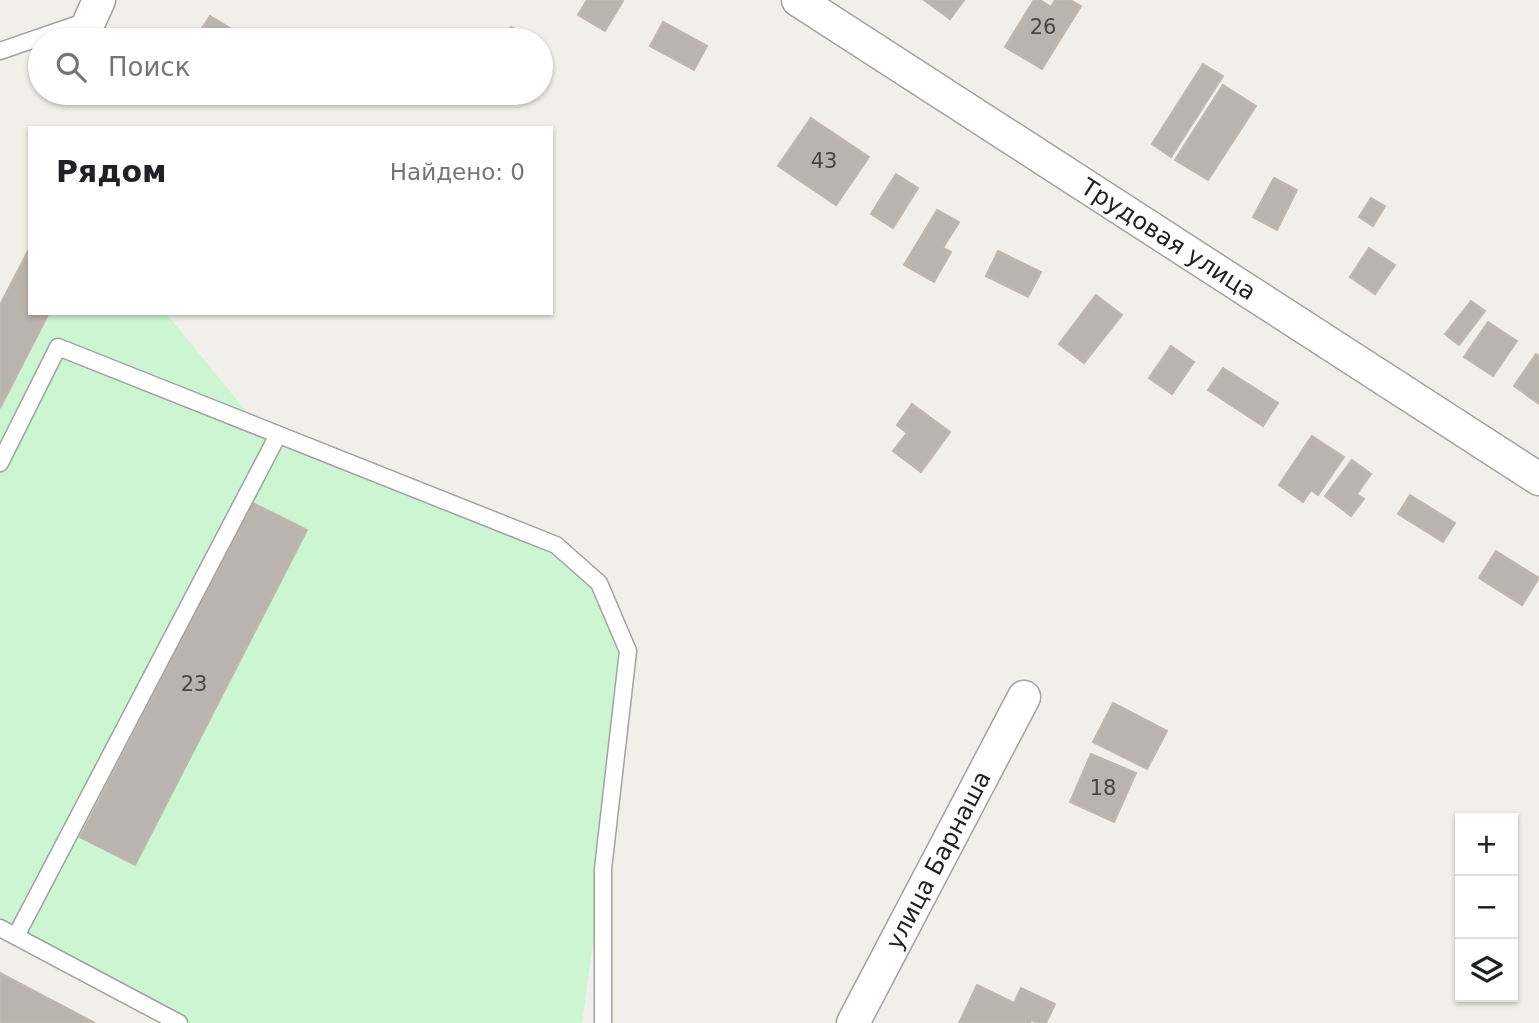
<!DOCTYPE html>
<html lang="ru">
<meta charset="utf-8">
<style>
body{margin:0;font-family:"DejaVu Sans",sans-serif;background:#f6f6f6;color:#202124}
.controls{position:absolute;right:21px;bottom:21px;display:grid;overflow:hidden;border-radius:0px;box-shadow:0 2px 5px #0004}
.controls button{width:63px;height:63px;display:grid;place-items:center;padding:0;border:0;border-bottom:2px solid #e0e0e0;background:#fff;color:#202124;font:35px sans-serif}
.list{margin:0;padding:0;list-style:none}
h2{display:flex;justify-content:space-between;align-items:center;height:91px;margin:0;padding:0 28px;font-size:30px}
h2 small{font-size:23px;font-weight:400;color:#757577}
.icon{flex:none;width:38px;height:38px;fill:none;stroke:currentColor;stroke-width:2;stroke-linecap:round;stroke-linejoin:round}
.map{position:relative;flex:none;width:1539px;height:1023px;overflow:hidden}
.search{position:absolute;background:#fff;box-shadow:0 2px 5px #0004;left:28px;top:28px;width:525px;height:77px;display:flex;align-items:center;gap:18px;box-sizing:border-box;padding:0 24px;border-radius:38px;color:#757577;font-size:26px}
.panel{position:absolute;background:#fff;box-shadow:0 2px 5px #0004;left:28px;top:126px;width:525px;height:189px;border-radius:0px}
.map>svg:first-child{display:block}
.park{fill:#ccf5d2}
.building{fill:#bab4af;stroke:#c1b7ad;stroke-width:2}
.lines{fill:none;stroke-linecap:round;stroke-linejoin:round}
.service-casing{stroke:#a2a2a2;stroke-width:19}
.minor-casing{stroke:#a2a2a2;stroke-width:35}
.service{stroke:#fff;stroke-width:16}
.minor{stroke:#fff;stroke-width:32}
.labels{text-anchor:middle;dominant-baseline:central;stroke-width:6;stroke-linejoin:round;paint-order:stroke}
.number-label{font-size:21px;fill:#474644}
.street-label{font-size:24px;fill:#212121;stroke:#fff}
</style>
<div class="map">
<svg width="1539" height="1023" viewBox="0 0 1539 1023">
<rect width="100%" height="100%" fill="#f1efe9"/>
<polygon class="park" points="49,313 166,313 273,444 556,545 599,583 628,651 603,869 582,1023 179,1023 0,928 0,408"/>
<g class="building">
<polygon points="587,0 622,0 623,1 605,31 578,15"/>
<polygon points="924,0 964,0 950,19"/>
<polygon points="1034,0 1040,0 1051,7 1055,0 1070,0 1081,6 1042,69 1005,47"/>
<polygon points="210,16 240,34 236,40 194,40"/>
<polygon points="663,22 707,46 694,70 650,46"/>
<polygon points="511,27 533,40 503,40"/>
<polygon points="1203,64 1223,76 1171,157 1152,144"/>
<polygon points="1223,85 1256,106 1208,180 1175,160"/>
<polygon points="811,118 869,157 836,205 778,166"/>
<polygon points="896,174 918,188 893,228 871,214"/>
<polygon points="1274,178 1297,190 1277,230 1253,217"/>
<polygon points="1371,198 1385,206 1373,226 1359,217"/>
<polygon points="937,210 959,222 943,248 951,252 934,282 904,265"/>
<polygon points="30,247 30,313 49,313 0,408 0,305"/>
<polygon points="1369,248 1395,265 1375,294 1350,277"/>
<polygon points="998,251 1041,272 1028,297 986,276"/>
<polygon points="1096,295 1122,315 1084,363 1059,344"/>
<polygon points="1471,301 1485,311 1459,345 1445,334"/>
<polygon points="1488,322 1517,341 1493,376 1464,357"/>
<polygon points="1171,346 1194,362 1172,394 1149,378"/>
<polygon points="1536,354 1539,356 1539,404 1514,386"/>
<polygon points="1223,368 1278,403 1263,426 1208,390"/>
<polygon points="912,404 950,432 921,472 893,451 907,433 897,425"/>
<polygon points="1312,436 1344,457 1318,495 1311,490 1303,502 1279,485"/>
<polygon points="1352,460 1371,474 1357,494 1364,499 1351,516 1325,496"/>
<polygon points="1410,495 1455,523 1443,542 1398,514"/>
<polygon points="253,503 307,530 135,865 80,837"/>
<polygon points="1496,551 1539,578 1522,605 1479,578"/>
<polygon points="1113,703 1167,731 1147,769 1093,742"/>
<polygon points="1091,754 1136,773 1114,822 1070,802"/>
<polygon points="0,973 95,1023 0,1023"/>
<polygon points="977,985 1014,1003 1021,988 1055,1004 1046,1023 1037,1023 1031,1020 1030,1023 959,1023"/>
</g>
<g class="lines">
<g class="service-casing">
<g id="service">
<polyline points="0,51 90,20"/>
<polyline points="0,463 58,347 556,545 599,583 628,651 603,869 603,1023"/>
<polyline points="0,928 179,1023"/>
<polyline points="16,936 278,435"/>
</g>
</g>
<g class="minor-casing">
<g id="minor">
<path id="s1" d="M798,0L1539,479"/>
<polyline points="90,20 99,0"/>
<path id="s2" d="M853,1023L1024,697"/>
</g>
</g>
<use href="#service" class="service"/>
<use href="#minor" class="minor"/>
</g>
<g class="labels">
<g class="number-label">
<text x="1043" y="27">26</text>
<text x="824" y="161">43</text>
<text x="194" y="684">23</text>
<text x="1103" y="788">18</text>
</g>
<g class="street-label">
<text stroke="none"><textPath href="#s1" startOffset="441">Трудовая улица</textPath></text>
<text stroke="none"><textPath href="#s2" startOffset="184">улица Барнаша</textPath></text>
</g>
</g>
</svg>
<div class="controls">
<button>+</button>
<button>−</button>
<button><svg class="icon" aria-label="layers" viewBox="0 0 24 24"><path d="M12 4l9 5-9 5-9-5zM3 14l9 5 9-5"/></svg></button>
</div>
<div class="search"><svg class="icon" aria-label="search" viewBox="0 0 24 24"><circle cx="10" cy="10" r="6"/><path d="M15 15l6 6"/></svg>Поиск</div>
<section class="panel">
<h2>Рядом<small>Найдено: 0</small></h2>
<ul class="list">
</ul>
</section>
</div>
